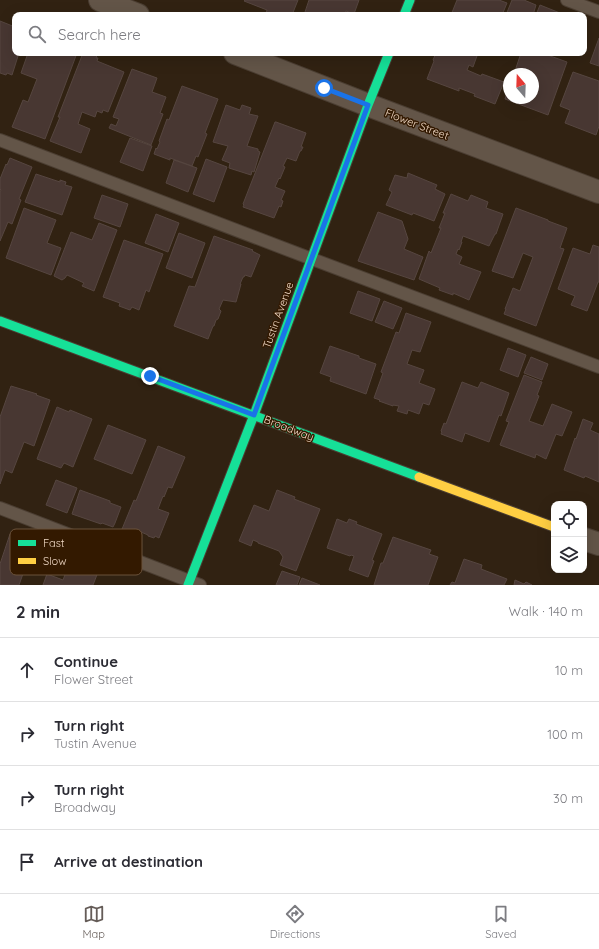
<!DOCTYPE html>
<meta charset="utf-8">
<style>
body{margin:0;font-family:Quicksand,sans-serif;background:#f7f7f7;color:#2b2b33}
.controls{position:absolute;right:12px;bottom:12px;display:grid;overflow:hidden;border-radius:8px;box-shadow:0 4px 16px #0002}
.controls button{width:36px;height:36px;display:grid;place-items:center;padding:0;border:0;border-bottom:1px solid #e1e1e2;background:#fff;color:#2b2b33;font:20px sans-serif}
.compass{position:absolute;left:503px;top:68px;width:36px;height:36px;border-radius:50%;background:#fff;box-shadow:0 4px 16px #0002;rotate:341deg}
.stop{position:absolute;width:12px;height:12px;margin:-9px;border:3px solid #1a73e8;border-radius:50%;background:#fff}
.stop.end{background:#1a73e8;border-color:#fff;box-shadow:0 1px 4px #0008}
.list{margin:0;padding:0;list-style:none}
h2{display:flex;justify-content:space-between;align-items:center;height:52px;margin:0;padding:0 16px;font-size:17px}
h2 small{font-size:13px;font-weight:400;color:#7c7c81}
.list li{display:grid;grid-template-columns:26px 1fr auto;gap:12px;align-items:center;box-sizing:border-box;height:64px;padding:0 16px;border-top:1px solid #e1e1e2}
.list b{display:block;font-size:15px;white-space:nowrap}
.list p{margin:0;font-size:13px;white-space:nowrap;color:#7c7c81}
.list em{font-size:13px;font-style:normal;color:#7c7c81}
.icon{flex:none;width:22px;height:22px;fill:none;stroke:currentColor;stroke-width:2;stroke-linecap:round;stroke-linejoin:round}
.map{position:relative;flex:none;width:599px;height:585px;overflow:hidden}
.search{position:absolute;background:#fff;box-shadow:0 4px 16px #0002;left:12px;right:12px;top:12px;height:44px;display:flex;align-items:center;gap:10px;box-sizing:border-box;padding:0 14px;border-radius:8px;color:#7c7c81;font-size:15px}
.sheet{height:308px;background:#fff}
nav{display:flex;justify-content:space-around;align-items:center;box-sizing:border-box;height:56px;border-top:1px solid #e1e1e2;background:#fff;font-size:11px;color:#7c7c81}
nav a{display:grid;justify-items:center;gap:2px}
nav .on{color:#655c58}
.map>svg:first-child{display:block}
.building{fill:#483732;stroke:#564640}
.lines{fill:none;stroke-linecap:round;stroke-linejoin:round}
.lane-casing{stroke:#4b3e32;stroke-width:14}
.street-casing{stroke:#4b3e32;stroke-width:24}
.fast-casing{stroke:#4b3e32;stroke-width:11}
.slow-casing{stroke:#4b3e32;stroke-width:11}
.lane{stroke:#635548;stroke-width:12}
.street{stroke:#635548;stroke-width:22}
.fast{stroke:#16e098;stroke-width:9}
.slow{stroke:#ffcf43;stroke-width:9}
.route{stroke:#1a73e8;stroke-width:5}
.labels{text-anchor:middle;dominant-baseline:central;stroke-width:3;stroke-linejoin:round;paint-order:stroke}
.street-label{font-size:11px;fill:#efd8c4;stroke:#331900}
.key{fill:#331900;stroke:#6b523b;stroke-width:1}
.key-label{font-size:11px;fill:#efd8c4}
</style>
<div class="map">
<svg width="599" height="585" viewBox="0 0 599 585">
<rect width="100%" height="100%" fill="#312212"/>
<g class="building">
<polygon points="245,0 298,0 292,15 270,15 266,14 267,10 244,1"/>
<polygon points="309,0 359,0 354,14 346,11 344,15 304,15"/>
<polygon points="457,0 499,0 507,3 502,15 451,15"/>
<polygon points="512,0 524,0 536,5 533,15 506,15"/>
<polygon points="540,5 565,15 536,15"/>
<polygon points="0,21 15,27 15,53 19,53 12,75 7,73 6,75 0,73"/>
<polygon points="599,38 599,66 590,63"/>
<polygon points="28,53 77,53 45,139 12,127 23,100 28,102 37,79 21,73"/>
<polygon points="83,53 91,53 97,55 96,58 98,58 97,61 124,72 108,112 103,110 102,113 97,111 95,117 82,112 78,124 90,129 81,153 50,141 60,117 58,117"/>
<polygon points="436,53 478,53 473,67 469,65 467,70 481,76 482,74 504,82 495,104 474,96 475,94 459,88 459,91 427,79 434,61 433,60"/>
<polygon points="521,53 542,53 567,62 548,115 505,99 509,87 509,98 533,98 533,74 514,74"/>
<polygon points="132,69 157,78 152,92 166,97 160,113 163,114 151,145 109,128 111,124 116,126 119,119 113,117"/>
<polygon points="573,72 599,81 599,126 596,135 565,123 570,110 560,106"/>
<polygon points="182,86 218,99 205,133 207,134 198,157 196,156 192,166 170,158 170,160 154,154 156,148 157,149 160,142 159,141 167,119 169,120"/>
<polygon points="226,105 240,110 242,105 251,108 249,114 258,116 247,146 258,149 258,151 260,152 254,172 252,171 251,175 229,168 230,163 222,160 228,146 213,142"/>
<polygon points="275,122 276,122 306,133 301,147 303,147 301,151 300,151 296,161 287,158 283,166 285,167 280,179 279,178 275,187 285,191 281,200 283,201 281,207 279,206 274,218 243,207 244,205 243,204"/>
<polygon points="130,138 152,146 143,171 120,162"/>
<polygon points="10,158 32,167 19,199 21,200 12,224 8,222 0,241 0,192 1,190 0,189 0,179 6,164 7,165"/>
<polygon points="206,159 227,167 214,202 193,194"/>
<polygon points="174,160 197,168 188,192 166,183"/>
<polygon points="408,173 437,185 435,189 445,194 434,221 413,213 412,215 386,205 392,192 389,190 395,175 407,178"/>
<polygon points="36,174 60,182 60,180 66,182 65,185 72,187 62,215 25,202"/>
<polygon points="451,194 468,201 471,195 488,202 486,208 503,214 496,234 495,234 489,246 463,236 461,242 462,242 459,250 458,249 456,254 462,257 459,264 481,272 469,300 453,293 453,295 439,290 440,288 419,279 429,251 431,253 441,228 439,228 445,213 443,213"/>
<polygon points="102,195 128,204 120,227 94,218"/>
<polygon points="24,208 56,220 47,243 61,248 51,275 6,258"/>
<polygon points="516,208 548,220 548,221 567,228 560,248 564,249 536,326 504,314 506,309 505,309 513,288 520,291 533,257 523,253 513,278 492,271"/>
<polygon points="378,212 402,221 408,239 404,249 423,257 414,280 358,261"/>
<polygon points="156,214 179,223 168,252 145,243"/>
<polygon points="99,223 117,230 94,291 82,286 84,283 67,275 65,278 62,280 54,276 71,232 92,240"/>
<polygon points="179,233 205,243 192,278 166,268"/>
<polygon points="214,236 253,250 252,251 260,255 251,277 245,275 244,277 243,277 240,284 241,284 236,302 223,300 219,309 221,311 218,319 216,320 214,326 213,326 208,339 174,326 189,286 195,287"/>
<polygon points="124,240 163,254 149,292 146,290 139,310 132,307 130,310 119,306 120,303 103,297"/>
<polygon points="593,245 599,247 599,282 598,282 587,311 571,305 575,296 558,289 573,248 590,254"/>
<polygon points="358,291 380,299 372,321 350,313"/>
<polygon points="384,301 402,308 393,329 375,322"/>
<polygon points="406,313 431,322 420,352 412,350 407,364 424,370 419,383 435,389 429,405 423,403 419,414 408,410 407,414 397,411 399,406 393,405 393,406 379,401 380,400 374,398 383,373 381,372 396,332 399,333"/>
<polygon points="330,346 359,356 359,358 376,364 366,394 330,381 331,377 320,373"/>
<polygon points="508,348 526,355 518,377 500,370"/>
<polygon points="531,357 548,364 542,380 524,373"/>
<polygon points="524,375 542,382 537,395 539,396 529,421 543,426 552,404 572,412 562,436 556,434 546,459 536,454 535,458 500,445 509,422 506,421"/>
<polygon points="462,382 478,388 481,382 509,393 501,416 499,415 489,442 465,433 462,442 441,434 442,432 441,431 444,423 446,424"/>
<polygon points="11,386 37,394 36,395 50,400 34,446 24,442 12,473 5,470 0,484 0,417"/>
<polygon points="57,407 69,412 70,410 92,419 73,467 64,463 61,468 37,459"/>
<polygon points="583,419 593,423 590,430 599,434 599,482 585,476 584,478 564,470 575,438 576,439"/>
<polygon points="108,425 146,440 132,474 94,459"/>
<polygon points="158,446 185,457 172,488 168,487 164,497 163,496 158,509 169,513 159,538 155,536 154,538 148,536 148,535 134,529 130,538 120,534 134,500 136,501"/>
<polygon points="56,480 77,488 67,513 46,505"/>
<polygon points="80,490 110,501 110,503 121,507 115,523 113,527 102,523 101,524 72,514"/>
<polygon points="277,490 295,497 294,499 320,509 296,571 280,565 283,557 279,551 258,543 258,542 253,540 251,546 239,541 254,505 269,511"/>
<polygon points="337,519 347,523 349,519 357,522 356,524 382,534 372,560 374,561 368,577 349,570 354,556 351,555 350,556 327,548"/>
<polygon points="10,534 36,544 27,569 25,568 19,585 0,585 0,564"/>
<polygon points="393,537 431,550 429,554 438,557 428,585 374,585 381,563 383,563"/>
<polygon points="75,549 103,559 93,585 43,585 47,574 63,580"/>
<polygon points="464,559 482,565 481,569 507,579 504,585 450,585 452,582 455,583"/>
<polygon points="282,571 300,577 297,585 276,585"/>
<polygon points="302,578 320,585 299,585"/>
<polygon points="515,580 524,584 526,582 532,585 514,585"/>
</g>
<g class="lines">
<g class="lane-casing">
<g id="lane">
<polyline points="567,0 599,12"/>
<polyline points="0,140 312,259 599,367"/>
<polyline points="0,508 200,585"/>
</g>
</g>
<g class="street-casing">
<g id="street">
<polyline points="100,0 138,15"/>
<polyline points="235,53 368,105 599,192"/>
<polyline points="584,539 599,544"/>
</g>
</g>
<g class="fast-casing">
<g id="fast">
<polyline points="404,15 410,0"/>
<polyline points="0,321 419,477"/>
<polyline points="188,585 254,415 368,105 389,53"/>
</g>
</g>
<g class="slow-casing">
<polyline id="slow" points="419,477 554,527"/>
</g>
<use href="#lane" class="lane"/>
<use href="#street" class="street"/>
<use href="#fast" class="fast"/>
<use href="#slow" class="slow"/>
</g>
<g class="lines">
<polyline class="route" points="150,376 254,415 368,105 324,88"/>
</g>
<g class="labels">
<g class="street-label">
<text transform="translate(417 124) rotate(21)">Flower Street</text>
<text transform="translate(278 315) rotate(-70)">Tustin Avenue</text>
<text transform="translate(289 428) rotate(21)">Broadway</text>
</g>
</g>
<rect x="10" y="529" width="132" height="46" rx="6" class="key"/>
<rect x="18" y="540" width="18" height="6" fill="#16e098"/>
<rect x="18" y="558" width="18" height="6" fill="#ffcf43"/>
<g class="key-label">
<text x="43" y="547">Fast</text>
<text x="43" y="565">Slow</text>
</g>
</svg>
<div class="controls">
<button><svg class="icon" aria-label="locate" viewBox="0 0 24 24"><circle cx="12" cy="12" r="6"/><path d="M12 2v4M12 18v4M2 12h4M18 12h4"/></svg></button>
<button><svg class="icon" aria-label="layers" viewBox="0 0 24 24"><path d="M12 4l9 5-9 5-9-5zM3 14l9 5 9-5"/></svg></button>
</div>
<svg class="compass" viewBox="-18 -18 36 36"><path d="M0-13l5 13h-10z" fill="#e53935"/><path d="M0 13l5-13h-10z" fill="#7c7c81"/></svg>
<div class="stop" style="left:324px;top:88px"></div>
<div class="stop end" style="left:150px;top:376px"></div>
<div class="search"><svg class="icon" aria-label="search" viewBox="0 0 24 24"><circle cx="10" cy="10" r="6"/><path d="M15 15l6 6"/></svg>Search here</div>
</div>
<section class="sheet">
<h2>2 min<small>Walk · 140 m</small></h2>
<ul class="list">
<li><svg class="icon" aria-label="ahead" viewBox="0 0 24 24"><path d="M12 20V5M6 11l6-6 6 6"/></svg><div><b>Continue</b><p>Flower Street</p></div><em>10 m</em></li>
<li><svg class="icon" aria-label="right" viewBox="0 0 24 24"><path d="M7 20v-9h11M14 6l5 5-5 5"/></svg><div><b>Turn right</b><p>Tustin Avenue</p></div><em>100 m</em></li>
<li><svg class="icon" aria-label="right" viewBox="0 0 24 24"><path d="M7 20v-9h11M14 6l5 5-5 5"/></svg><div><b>Turn right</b><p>Broadway</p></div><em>30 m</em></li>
<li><svg class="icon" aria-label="arrive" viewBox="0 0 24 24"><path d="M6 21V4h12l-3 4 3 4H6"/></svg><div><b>Arrive at destination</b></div></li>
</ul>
</section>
<nav>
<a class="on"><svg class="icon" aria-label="map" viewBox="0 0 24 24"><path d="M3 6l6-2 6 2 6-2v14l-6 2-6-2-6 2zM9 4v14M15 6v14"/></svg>Map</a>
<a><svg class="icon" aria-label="directions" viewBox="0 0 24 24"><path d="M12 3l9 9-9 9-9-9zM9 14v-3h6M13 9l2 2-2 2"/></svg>Directions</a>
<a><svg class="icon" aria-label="saved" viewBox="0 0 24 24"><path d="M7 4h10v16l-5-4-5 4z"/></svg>Saved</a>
</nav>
